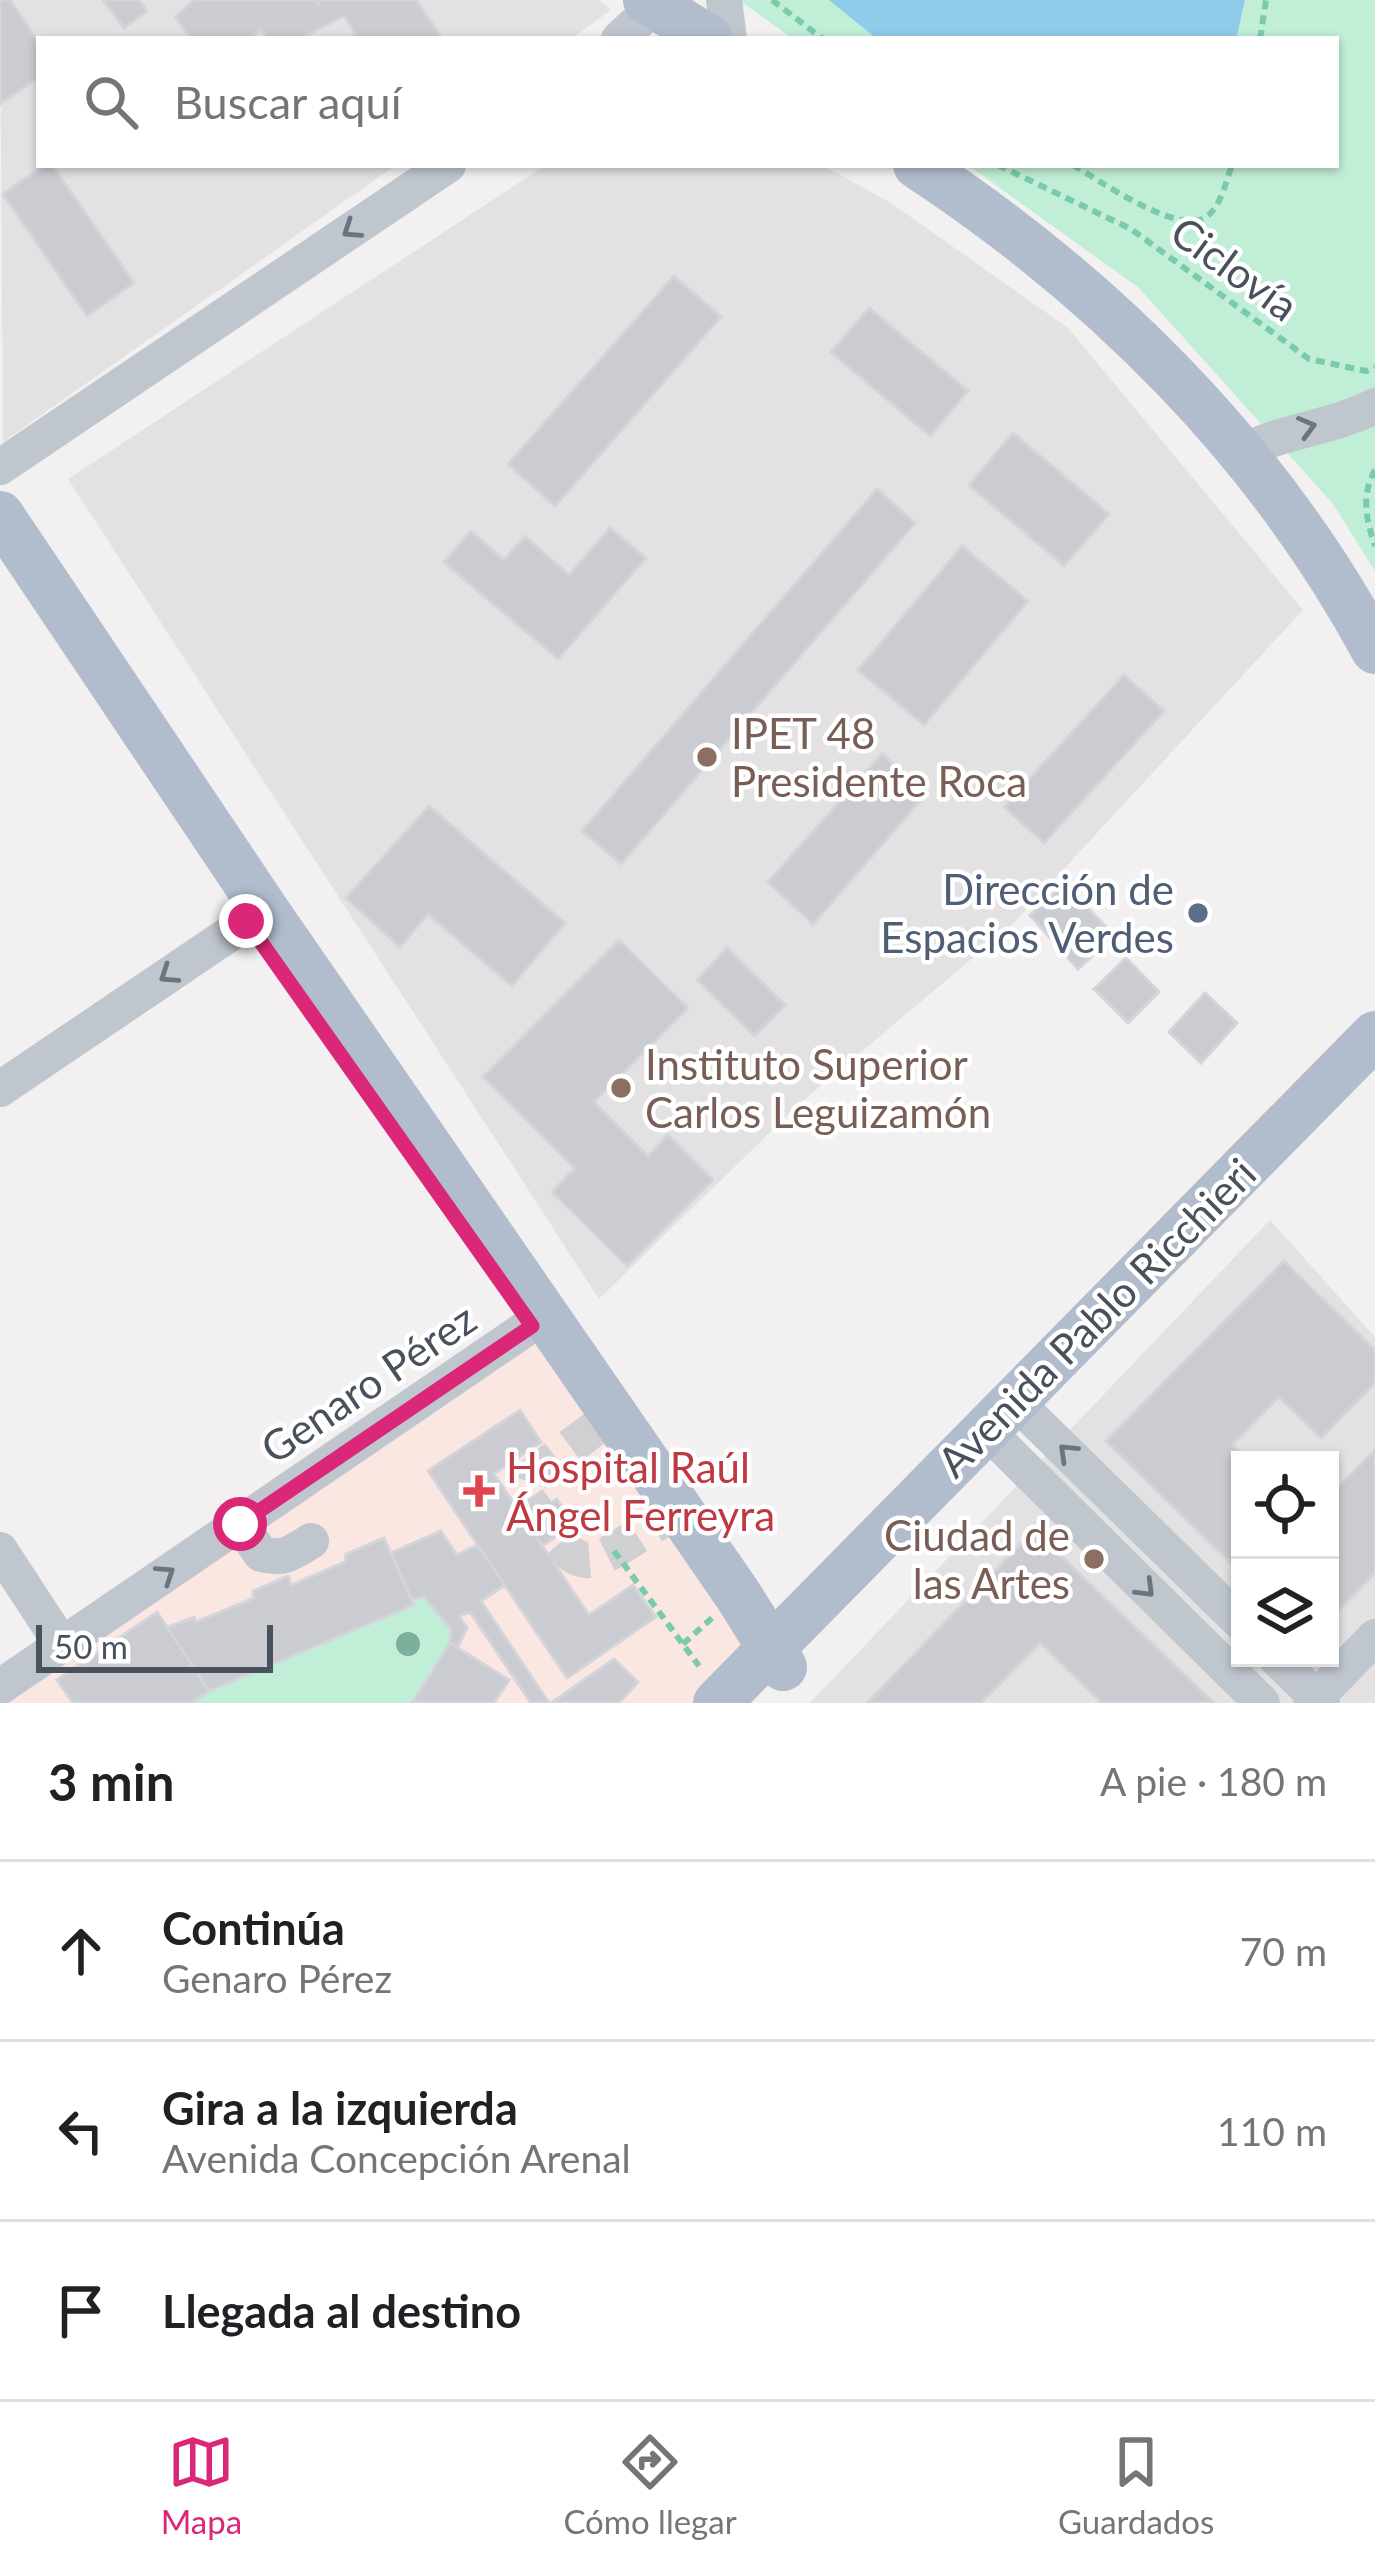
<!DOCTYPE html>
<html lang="es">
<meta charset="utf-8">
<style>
body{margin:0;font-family:Lato,sans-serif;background:#f6f6f6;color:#202124}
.controls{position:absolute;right:36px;bottom:36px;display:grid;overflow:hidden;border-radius:0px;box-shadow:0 3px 9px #0004}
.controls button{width:108px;height:108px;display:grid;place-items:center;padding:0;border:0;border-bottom:3px solid #e0e0e0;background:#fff;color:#202124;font:60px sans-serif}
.scale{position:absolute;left:36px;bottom:30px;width:237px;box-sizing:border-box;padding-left:12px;border:6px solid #49515d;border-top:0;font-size:33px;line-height:42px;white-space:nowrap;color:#49515d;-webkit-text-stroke:9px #fff;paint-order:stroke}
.stop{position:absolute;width:36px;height:36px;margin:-27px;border:9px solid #db2777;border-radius:50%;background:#fff}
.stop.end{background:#db2777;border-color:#fff;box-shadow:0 3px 12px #0008}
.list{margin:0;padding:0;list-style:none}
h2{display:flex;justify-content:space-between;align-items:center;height:156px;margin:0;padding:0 48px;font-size:51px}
h2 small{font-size:39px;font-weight:400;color:#757577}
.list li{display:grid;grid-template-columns:78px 1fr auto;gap:36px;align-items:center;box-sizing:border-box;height:180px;padding:0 48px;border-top:3px solid #e0e0e0}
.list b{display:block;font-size:45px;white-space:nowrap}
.list p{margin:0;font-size:39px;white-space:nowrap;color:#757577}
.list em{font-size:39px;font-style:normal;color:#757577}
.icon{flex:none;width:66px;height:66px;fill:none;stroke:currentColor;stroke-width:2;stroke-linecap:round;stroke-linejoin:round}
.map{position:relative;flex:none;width:1375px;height:1703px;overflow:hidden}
.search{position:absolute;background:#fff;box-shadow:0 3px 9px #0004;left:36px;right:36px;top:36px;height:132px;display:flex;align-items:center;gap:30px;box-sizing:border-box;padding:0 42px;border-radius:0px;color:#757577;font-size:45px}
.sheet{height:696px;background:#fff}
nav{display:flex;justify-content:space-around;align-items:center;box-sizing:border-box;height:168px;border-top:3px solid #e0e0e0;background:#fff;font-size:33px;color:#757577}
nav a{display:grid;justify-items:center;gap:6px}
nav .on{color:#db2777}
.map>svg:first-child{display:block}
.education{fill:#e3e1e2;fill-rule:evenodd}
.medical{fill:#fae7e2}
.green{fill:#c1eed7}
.water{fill:#8fcce9}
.building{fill:#caccd2;stroke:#d4d5db;stroke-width:3}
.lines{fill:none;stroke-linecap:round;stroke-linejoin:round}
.minor-tunnel{stroke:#d0d0d3;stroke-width:36;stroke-dasharray:36 18;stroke-linecap:butt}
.path{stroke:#7acbac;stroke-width:6;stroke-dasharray:9 6;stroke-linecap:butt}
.minor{stroke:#bfc6ce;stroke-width:36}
.major{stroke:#b1bccd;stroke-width:48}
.tree{fill:#7cb09c}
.oneway{stroke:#6c747f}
.route{stroke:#db2777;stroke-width:15}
.education-dot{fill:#8d6e63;stroke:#fff;stroke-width:4.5}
.service-dot{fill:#5c6f8a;stroke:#fff;stroke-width:4.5}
.health-dot{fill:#e0444e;stroke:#fff;stroke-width:4.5}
.labels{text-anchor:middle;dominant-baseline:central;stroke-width:9;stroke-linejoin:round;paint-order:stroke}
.street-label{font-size:42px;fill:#49515d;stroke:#fff}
.education-label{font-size:42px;fill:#785e54;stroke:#fff;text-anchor:start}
.service-label{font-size:42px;fill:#4e5e75;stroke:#fff;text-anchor:end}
.health-label{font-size:42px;fill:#be3a42;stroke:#fff;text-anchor:start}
</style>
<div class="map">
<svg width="1375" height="1703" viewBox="0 0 1375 1703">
<rect width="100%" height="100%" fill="#f2f0f0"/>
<g class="education">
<polygon points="0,0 599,0 611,10 571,39 39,39 39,165 396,165 3,442"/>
<polygon points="546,165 822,165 891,203 1068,328 1303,610 1012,925 798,1105 599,1299 68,479"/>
<path d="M1270,1220L1375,1337V1703H810ZM1240,1460H1330V1658H1240Z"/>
</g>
<polygon class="medical" points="545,1331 754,1651 703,1703 0,1703"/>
<g class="green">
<polygon points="739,0 1375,0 1375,571 1333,504 1139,288 968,165 1336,165 1336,39 793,39"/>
<polygon points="424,1597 451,1629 450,1643 412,1703 191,1703 209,1691 413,1605 412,1600"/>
</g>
<polygon class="water" points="829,0 1245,0 1236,39 877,39"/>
<g class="building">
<polygon points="0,0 10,0 39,42 39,77 0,104"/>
<polygon points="103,0 139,0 147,11 124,28"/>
<polygon points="194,0 315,0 318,4 318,0 416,0 442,38 352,39 355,33 344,16 299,39 268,39 261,30 254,35 257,39 191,39 175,17"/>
<polygon points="44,165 52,165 134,283 87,316 3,194"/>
<polygon points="674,276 721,317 555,506 508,464"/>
<polygon points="869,308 968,391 930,436 831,352"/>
<polygon points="1013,433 1109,514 1064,566 969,485"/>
<polygon points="877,489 915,523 621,864 582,831"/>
<polygon points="610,528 646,558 558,659 444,562 471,531 504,560 525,536 569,575"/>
<polygon points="962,546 1028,601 924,725 858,670"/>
<polygon points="1124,675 1164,711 1044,843 1004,807"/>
<polygon points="882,754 927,793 813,924 768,882"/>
<polygon points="429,806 565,923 512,986 428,914 400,947 346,898"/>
<polygon points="1065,883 1114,936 1078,969 1030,915"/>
<polygon points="619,940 688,1008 594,1102 648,1156 668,1135 713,1180 627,1266 552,1192 575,1168 483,1077"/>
<polygon points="727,948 785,1005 755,1036 697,980"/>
<polygon points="1126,958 1159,992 1128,1023 1094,989"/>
<polygon points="1205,993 1237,1023 1201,1063 1169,1032"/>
<polygon points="1284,1261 1375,1350 1375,1383 1321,1438 1279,1397 1232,1445 1247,1460 1240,1460 1240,1572 1106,1441"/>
<polygon points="520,1410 541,1442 494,1474 589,1615 633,1585 656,1617 567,1678 428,1471"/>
<polygon points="1375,1450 1375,1573 1330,1619 1330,1495"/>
<polygon points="557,1499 574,1525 542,1546 525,1520"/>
<polygon points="1034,1530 1214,1703 1102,1703 1040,1643 981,1703 867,1703"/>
<polygon points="441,1531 457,1555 477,1545 505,1585 481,1601 549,1703 531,1703 470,1612 459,1616 467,1628 457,1648 450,1643 451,1629 424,1597 412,1600 391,1553"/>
<polygon points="384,1538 414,1605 209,1691 166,1628 194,1617 196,1622 254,1598 253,1591 288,1576 292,1585 345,1562 346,1554"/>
<polygon points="157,1612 209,1691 191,1703 73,1703 57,1680"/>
<polygon points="450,1643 509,1680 494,1703 412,1703"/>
<polygon points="614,1659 638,1682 619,1703 551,1703"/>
</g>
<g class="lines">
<path class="minor-tunnel" d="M599,1425L534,1474L527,1498C584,1582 580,1572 662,1520"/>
<g class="path">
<polyline points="772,0 823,39"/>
<polyline points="1260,39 1266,0"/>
<polyline points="998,165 1131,229 1309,359 1366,371 1375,367"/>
<path d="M1073,165C1099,180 1178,236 1206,217C1221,207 1226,181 1232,165"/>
<path d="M1375,470C1361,495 1366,520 1375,546"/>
<polyline points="614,1551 699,1666"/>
<polyline points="683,1644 712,1618"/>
</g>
<g class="minor">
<polyline points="724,0 729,39"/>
<polyline points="619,39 655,6"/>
<path d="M1240,453C1283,430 1333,428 1375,406"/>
<polyline points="0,467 448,165"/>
<polyline points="0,1089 265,910"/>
<polyline points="1032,1418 1240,1622"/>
<polyline points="1003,1447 1262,1703"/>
<path d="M240,1524L261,1554C283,1560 292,1553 311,1541"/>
<polyline points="0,1550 62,1645"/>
<polyline points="1276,1658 1322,1703"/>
<polyline points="0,1687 547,1314"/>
<polyline points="1311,1703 1375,1637"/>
</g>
<g class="major">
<polyline points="647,0 709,39"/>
<path d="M917,165C1104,288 1268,451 1375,650"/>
<polyline points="0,515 265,910 738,1595 783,1667"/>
<polyline points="717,1703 1375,1035"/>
</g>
</g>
<circle class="tree" cx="408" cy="1644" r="12"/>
<defs><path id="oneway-chevron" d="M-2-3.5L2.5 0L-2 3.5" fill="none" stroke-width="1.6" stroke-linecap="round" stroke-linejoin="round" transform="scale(3)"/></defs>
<g class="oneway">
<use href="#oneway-chevron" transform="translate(351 230) rotate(146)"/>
<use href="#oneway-chevron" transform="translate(1307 427) rotate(-15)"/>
<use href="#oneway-chevron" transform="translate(168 975) rotate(146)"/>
<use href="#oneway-chevron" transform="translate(1067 1452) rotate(-136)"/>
<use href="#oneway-chevron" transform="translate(166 1574) rotate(-34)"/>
<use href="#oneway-chevron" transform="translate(1146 1589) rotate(45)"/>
</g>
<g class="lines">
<polyline class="route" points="240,1524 532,1326 246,921"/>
</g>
<g class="education-dot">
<circle cx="707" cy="757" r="12"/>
<circle cx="621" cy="1088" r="12"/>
<circle cx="1094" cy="1559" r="12"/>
</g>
<circle class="service-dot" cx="1198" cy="913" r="12"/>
<path class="health-dot" d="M473 1473h12v12h12v12h-12v12h-12v-12h-12v-12h12z"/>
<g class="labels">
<g class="street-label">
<text transform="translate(1235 268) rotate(36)">Ciclovía</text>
<text transform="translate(1096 1317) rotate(-45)">Avenida Pablo Ricchieri</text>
<text transform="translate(368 1383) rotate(-34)">Genaro Pérez</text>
</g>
<g class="education-label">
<text x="731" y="733">IPET 48<tspan x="731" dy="48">Presidente Roca</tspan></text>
<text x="645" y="1064">Instituto Superior<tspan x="645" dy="48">Carlos Leguizamón</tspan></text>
<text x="1070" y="1535" text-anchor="end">Ciudad de<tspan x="1070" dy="48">las Artes</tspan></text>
</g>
<g class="service-label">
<text x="1174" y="889">Dirección de<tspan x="1174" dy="48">Espacios Verdes</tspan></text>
</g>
<g class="health-label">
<text x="506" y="1467">Hospital Raúl<tspan x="506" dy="48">Ángel Ferreyra</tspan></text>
</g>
</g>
</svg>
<div class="controls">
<button><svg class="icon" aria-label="locate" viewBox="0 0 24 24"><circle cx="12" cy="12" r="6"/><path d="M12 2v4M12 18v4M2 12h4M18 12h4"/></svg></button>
<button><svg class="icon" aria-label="layers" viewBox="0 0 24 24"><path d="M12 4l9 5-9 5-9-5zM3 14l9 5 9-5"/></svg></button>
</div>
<div class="scale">50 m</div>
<div class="stop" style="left:240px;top:1524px"></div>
<div class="stop end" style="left:246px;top:921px"></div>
<div class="search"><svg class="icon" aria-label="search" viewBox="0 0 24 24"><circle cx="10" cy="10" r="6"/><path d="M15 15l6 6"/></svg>Buscar aquí</div>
</div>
<section class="sheet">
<h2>3 min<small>A pie · 180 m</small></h2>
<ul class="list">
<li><svg class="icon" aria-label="ahead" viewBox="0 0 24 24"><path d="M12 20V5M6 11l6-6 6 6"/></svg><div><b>Continúa</b><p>Genaro Pérez</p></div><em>70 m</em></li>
<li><svg class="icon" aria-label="left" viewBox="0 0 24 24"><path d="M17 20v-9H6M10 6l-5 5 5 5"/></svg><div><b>Gira a la izquierda</b><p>Avenida Concepción Arenal</p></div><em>110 m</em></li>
<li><svg class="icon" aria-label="arrive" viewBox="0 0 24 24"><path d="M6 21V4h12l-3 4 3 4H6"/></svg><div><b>Llegada al destino</b></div></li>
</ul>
</section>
<nav>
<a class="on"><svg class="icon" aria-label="map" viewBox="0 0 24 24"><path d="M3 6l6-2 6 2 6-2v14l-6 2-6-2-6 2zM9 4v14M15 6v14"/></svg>Mapa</a>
<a><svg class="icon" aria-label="directions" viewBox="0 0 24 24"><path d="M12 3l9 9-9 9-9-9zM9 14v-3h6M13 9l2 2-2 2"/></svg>Cómo llegar</a>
<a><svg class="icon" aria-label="saved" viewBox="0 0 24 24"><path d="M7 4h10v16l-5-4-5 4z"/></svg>Guardados</a>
</nav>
